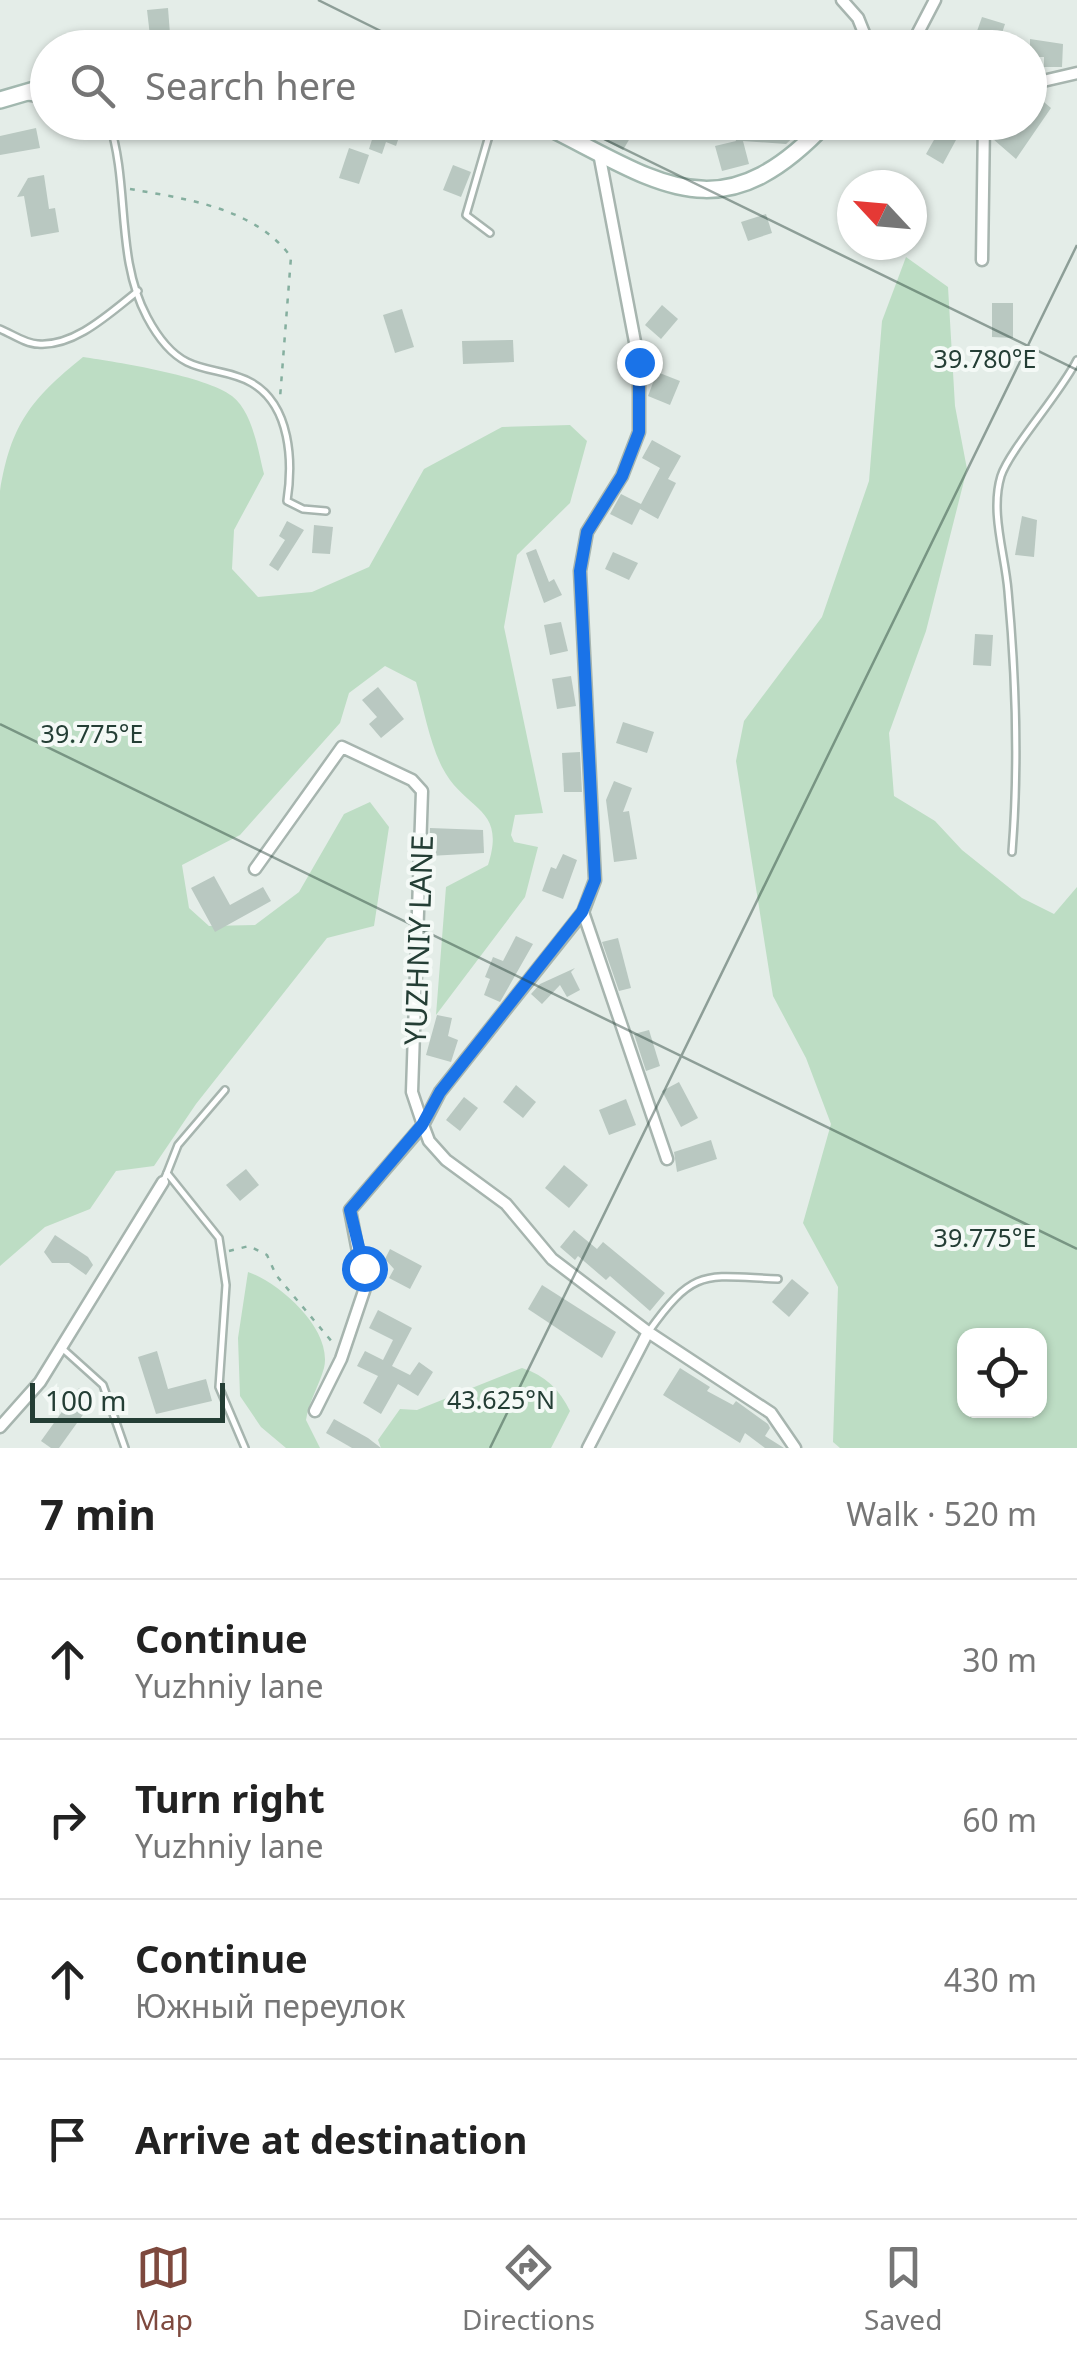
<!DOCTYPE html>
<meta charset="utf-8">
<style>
body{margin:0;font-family:"Noto Sans",sans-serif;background:#f2f2f2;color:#222}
.controls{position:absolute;right:30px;bottom:30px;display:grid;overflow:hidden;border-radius:20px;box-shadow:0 2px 8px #0004}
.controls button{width:90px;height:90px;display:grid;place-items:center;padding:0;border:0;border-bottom:2px solid #e0e0e0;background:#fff;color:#222;font:50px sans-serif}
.compass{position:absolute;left:837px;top:170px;width:90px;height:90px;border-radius:50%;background:#fff;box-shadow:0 2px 8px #0004;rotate:296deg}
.scale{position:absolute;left:30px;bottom:25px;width:195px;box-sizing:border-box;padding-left:10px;border:5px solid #243e35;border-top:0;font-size:28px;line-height:35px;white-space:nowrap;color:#243e35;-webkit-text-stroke:8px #f4f9f6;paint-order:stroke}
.stop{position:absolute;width:30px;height:30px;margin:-22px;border:8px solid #1a73e8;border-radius:50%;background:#fff}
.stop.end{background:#1a73e8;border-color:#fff;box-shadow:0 2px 10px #0008}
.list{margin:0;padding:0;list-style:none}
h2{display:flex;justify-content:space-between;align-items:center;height:130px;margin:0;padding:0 40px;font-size:42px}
h2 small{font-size:32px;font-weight:400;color:#767676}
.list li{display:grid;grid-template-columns:65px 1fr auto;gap:30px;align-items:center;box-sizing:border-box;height:160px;padding:0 40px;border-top:2px solid #e0e0e0}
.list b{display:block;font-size:38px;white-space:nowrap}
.list p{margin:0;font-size:32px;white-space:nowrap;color:#767676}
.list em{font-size:32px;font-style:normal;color:#767676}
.icon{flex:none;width:55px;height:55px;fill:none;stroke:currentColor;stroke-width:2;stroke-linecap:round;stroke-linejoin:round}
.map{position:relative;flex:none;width:1077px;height:1448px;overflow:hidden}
.search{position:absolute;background:#fff;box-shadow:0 2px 8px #0004;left:30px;right:30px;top:30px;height:110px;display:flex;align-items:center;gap:25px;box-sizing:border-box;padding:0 35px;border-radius:55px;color:#767676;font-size:38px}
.sheet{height:770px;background:#fff}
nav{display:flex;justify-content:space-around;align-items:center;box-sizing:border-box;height:140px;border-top:2px solid #e0e0e0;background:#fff;font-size:28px;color:#767676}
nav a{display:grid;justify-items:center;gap:5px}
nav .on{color:#7e493e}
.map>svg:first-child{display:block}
.green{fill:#bdddc4;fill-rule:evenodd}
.building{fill:#b9c8c1}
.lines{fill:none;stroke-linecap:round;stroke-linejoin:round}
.lane-casing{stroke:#a7b5af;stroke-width:10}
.street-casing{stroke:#a7b5af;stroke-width:15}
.secondary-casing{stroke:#a2b8af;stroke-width:20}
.path{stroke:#85af9f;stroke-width:2.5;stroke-dasharray:5 8;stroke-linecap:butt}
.lane{stroke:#fff;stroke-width:5}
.street{stroke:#fff;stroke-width:10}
.secondary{stroke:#fff;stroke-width:15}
.route{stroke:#1a73e8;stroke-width:12}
.ticks{fill:none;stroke:#243e35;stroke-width:2.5;stroke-opacity:0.45}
.labels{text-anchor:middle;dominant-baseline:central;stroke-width:8;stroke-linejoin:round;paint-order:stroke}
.street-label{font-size:30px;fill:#243e35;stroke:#f4f9f6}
.ticks-label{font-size:25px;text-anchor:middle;fill:#243e35;stroke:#f4f9f6;stroke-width:8;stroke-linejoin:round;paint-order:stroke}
</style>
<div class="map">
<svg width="1077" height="1448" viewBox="0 0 1077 1448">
<rect width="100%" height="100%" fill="#e4ede8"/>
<g class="green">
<path d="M906,257L948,287L955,406L967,469L926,631L889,733L894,796L935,821L962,850L1022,898L1054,914L1077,887V1448H840L833,1442L838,1287L803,1223L831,1124L806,1058L773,996L736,761L744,721L822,617L869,481L882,321ZM964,1336H1040V1410H964Z"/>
<path d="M83,357C117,362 206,376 232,396C253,412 258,451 264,474L234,530L232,569L258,597L312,592L369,567L424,469L502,427L570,425L587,441L570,503L517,555L504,627L543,813L515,815L511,835L514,842L538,847L525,897L436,1015L446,887L488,865C507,806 465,812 442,767C429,741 424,709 416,682L385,666L349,693L340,723L240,835L182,865L189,908L209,926L255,925L299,892L344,814L370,802L389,827L374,926L327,938L196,1104L154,1166L116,1171L90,1209L45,1227L0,1266V491C11,424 31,399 83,357Z"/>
<path d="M248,1272C280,1283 333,1330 324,1368C319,1386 309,1401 306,1420L320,1448H286L261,1427L240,1396L238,1338Z"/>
<path d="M522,1368C545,1375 560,1390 570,1411L551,1448H381L378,1440L400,1409L417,1410Z"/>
</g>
<g class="building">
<polygon points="168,8 170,34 150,36 147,10"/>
<polygon points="982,17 1005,24 997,48 971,48"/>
<polygon points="1030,39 1063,44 1062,67 1044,67 1044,57 1030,57"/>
<polygon points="1038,97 1051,108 1016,159 993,139 1008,122 1030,122 1030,108"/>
<polygon points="385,122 404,122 396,146 386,142 382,154 369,149 376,127 383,129"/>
<polygon points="611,122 622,122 633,133 623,150 600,138"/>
<polygon points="731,122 810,122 786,144 743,141 749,164 722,171 715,146 736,141"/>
<polygon points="36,128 40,148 0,155 0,136"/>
<polygon points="939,131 956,140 943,164 926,154"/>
<polygon points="349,148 369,155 359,184 339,178"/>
<polygon points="453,165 471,172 461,197 443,190"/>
<polygon points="44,175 49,209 55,208 59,232 31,237 24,196 17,197 28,178"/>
<polygon points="766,214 772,233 748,241 741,222"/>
<polygon points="992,303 1013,303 1013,338 992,337"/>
<polygon points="662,305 678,319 661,339 645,325"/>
<polygon points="402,309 414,347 395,353 383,315"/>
<polygon points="513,340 514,362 463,364 462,341"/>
<polygon points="657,372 680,381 670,405 648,396"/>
<polygon points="652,440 681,456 668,479 676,483 658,519 640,509 632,525 610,514 621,494 641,504 660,468 642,458"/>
<polygon points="1022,516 1037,520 1034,557 1015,555"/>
<polygon points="287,521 304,530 278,571 269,565 285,540 279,536"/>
<polygon points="314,525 333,527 330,554 312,553"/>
<polygon points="536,549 549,582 554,579 562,595 544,603 526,553"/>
<polygon points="613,552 638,563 629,580 605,569"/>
<polygon points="561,622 568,651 550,655 544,625"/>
<polygon points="975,634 993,635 991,666 973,665"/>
<polygon points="571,676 576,706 557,709 552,679"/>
<polygon points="378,687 404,719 381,738 369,724 377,717 362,700"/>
<polygon points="623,722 654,732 647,753 616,743"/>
<polygon points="580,752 582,792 564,792 562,753"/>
<polygon points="614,781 632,788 623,812 629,811 637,859 614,862 606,800"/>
<polygon points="430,828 483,830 484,853 429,856"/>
<polygon points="563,854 577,860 563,899 542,891 551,867 556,869"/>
<polygon points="214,876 230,905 263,887 271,901 215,932 191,888"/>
<polygon points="516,936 533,944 500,1002 484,995 490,979 485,977 493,957 503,961"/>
<polygon points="618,938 631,988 619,991 602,942"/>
<polygon points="575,968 571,972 580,990 567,997 560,985 542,1004 531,994 540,984"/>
<polygon points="437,1015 452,1018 448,1036 458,1040 451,1062 426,1055"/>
<polygon points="649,1030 660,1066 646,1071 634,1034"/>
<polygon points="679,1082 698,1118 681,1127 662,1091"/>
<polygon points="516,1085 536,1102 523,1118 503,1102"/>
<polygon points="464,1097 478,1108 460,1131 446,1120"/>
<polygon points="626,1099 636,1125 609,1135 599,1110"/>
<polygon points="711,1140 717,1159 677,1172 674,1152"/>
<polygon points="564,1165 588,1185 569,1208 545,1188"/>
<polygon points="246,1169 259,1185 240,1201 226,1185"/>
<polygon points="574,1230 597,1249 603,1242 665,1293 650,1311 610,1276 606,1280 578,1256 575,1260 560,1247"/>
<polygon points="55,1235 88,1257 93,1265 86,1275 69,1263 52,1263 44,1252"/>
<polygon points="390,1249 422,1266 410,1289 389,1278 394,1269 385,1259"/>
<polygon points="792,1279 809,1293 789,1317 772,1302"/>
<polygon points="542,1285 616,1332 602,1358 528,1309"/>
<polygon points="378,1310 412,1328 392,1366 410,1375 419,1362 433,1372 418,1396 398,1384 381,1414 363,1403 378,1376 357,1366 365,1351 383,1360 393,1340 369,1328"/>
<polygon points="157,1351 168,1389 206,1379 212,1401 156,1414 138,1357"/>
<polygon points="680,1368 710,1387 707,1391 733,1405 736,1401 768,1424 770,1428 765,1436 784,1448 765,1448 745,1433 740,1443 663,1395"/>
<polygon points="79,1388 95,1398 59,1448 51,1448 41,1441"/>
<polygon points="334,1419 368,1438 381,1448 352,1448 326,1433"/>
</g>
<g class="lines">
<g class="lane-casing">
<g id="lane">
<polyline points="28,97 48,100"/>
<path d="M109,122C130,185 115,257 147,317C156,334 169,353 187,362C207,372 232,371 252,383C291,406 293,462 287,501L303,509L326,511"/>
<polyline points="490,233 466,215 493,122"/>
<path d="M0,329C12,334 26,344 38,344C75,347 111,312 138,291"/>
<path d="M1012,852C1019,765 1016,678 1008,591C1005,554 990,512 1001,476C1010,449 1060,394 1077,360"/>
<polyline points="167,1173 178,1145 225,1090"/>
<polyline points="163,1182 167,1173 219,1238 226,1285 219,1387 245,1448"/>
<path d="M649,1331C695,1266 706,1276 778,1279"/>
<polyline points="63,1349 103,1385 125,1448"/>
</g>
</g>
<g class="street-casing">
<g id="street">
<polyline points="842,0 858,18 870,48"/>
<polyline points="910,48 935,0"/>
<polyline points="1030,84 1077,73"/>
<polyline points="599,153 639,363 639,432 622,476 587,532 580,571 595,880 583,912 440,1092 423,1125 429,1141 446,1160 506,1204 552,1259 648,1332 771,1413 795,1448"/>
<polyline points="982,260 984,122"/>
<polyline points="255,869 342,747 412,780 422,791 412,1092 423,1125 350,1210 365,1288 341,1359 315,1411"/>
<polyline points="583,912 667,1159"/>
<polyline points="0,1427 40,1382 163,1182"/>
<polyline points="588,1448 648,1332"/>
</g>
</g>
<g class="secondary-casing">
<g id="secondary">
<polyline points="239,48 345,40 380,48"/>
<polyline points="0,100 48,86"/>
<path d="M538,122C657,180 718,239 827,122"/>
</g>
</g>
<g class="path">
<path d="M130,189C187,199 255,208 291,257L280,398"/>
<polyline points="229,1251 249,1246 267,1255 276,1275 333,1343"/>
</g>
<use href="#lane" class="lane"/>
<use href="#street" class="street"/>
<use href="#secondary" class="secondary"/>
</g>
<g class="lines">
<polyline class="route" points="364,1268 350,1210 422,1125 440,1092 582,912 595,880 580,571 587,532 622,476 639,432 639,362"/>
</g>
<path class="ticks" d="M318,0L415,48M569,122L1077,370M0,724L1077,1249M490,1448L1077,245"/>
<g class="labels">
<g class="street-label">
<text transform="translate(418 940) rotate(-88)">YUZHNIY LANE</text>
</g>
</g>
<g class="ticks-label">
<text x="985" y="368">39.780°E</text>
<text x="92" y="743">39.775°E</text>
<text x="985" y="1247">39.775°E</text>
<text x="501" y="1409">43.625°N</text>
</g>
</svg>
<div class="controls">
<button><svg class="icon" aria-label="locate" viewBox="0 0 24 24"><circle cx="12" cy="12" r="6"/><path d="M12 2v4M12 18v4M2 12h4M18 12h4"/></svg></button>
</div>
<svg class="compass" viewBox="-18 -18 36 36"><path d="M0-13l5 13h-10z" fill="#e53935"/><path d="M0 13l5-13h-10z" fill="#767676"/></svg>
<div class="scale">100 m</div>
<div class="stop" style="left:364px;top:1268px"></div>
<div class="stop end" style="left:639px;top:362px"></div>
<div class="search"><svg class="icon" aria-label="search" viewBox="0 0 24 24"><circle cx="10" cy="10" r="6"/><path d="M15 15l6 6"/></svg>Search here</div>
</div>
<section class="sheet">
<h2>7 min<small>Walk · 520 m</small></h2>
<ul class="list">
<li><svg class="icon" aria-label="ahead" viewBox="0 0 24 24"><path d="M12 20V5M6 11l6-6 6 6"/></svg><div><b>Continue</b><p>Yuzhniy lane</p></div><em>30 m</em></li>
<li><svg class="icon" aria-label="right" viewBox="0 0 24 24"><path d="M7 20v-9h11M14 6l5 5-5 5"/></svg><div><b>Turn right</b><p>Yuzhniy lane</p></div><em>60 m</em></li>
<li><svg class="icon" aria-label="ahead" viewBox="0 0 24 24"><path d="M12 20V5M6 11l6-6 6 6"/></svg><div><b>Continue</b><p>Южный переулок</p></div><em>430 m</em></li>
<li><svg class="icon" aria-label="arrive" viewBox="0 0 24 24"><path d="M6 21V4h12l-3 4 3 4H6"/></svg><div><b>Arrive at destination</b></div></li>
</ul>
</section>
<nav>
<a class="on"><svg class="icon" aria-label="map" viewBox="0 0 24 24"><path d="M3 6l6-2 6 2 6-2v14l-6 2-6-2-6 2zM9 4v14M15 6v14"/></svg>Map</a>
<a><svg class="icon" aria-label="directions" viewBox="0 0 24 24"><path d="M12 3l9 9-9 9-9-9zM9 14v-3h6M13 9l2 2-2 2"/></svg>Directions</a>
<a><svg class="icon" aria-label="saved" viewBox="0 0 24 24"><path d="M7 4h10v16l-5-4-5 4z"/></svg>Saved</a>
</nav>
